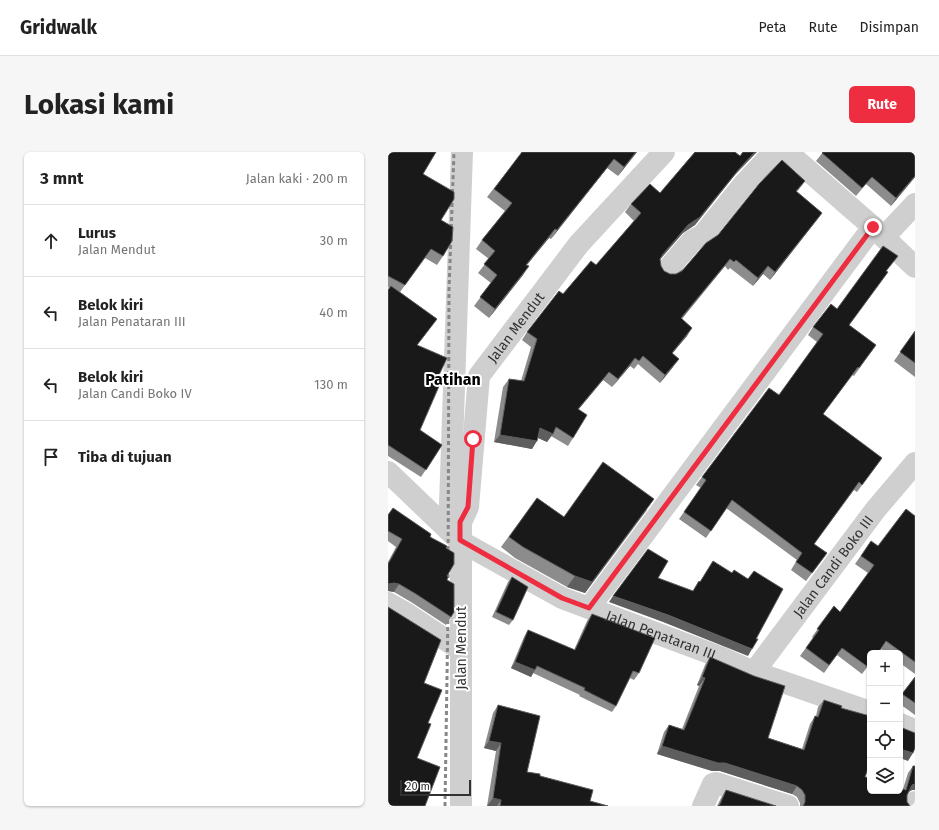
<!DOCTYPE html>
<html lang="id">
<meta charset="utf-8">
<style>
body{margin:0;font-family:"Fira Sans",sans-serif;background:#f6f6f6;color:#222}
.controls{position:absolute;right:12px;bottom:12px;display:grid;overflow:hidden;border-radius:6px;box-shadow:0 1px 3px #0004}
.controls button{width:36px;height:36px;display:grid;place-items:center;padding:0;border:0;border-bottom:1px solid #e0e0e0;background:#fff;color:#222;font:20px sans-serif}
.scale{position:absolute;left:12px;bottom:10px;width:71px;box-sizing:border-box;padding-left:4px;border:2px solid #323232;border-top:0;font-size:11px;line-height:14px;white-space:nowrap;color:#323232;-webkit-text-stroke:3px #fff;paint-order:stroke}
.stop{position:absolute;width:12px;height:12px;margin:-9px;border:3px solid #ef2d41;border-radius:50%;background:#fff}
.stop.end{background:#ef2d41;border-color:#fff;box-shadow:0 1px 4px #0008}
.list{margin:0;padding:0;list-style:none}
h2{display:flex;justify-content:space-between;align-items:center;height:52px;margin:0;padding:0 16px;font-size:17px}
h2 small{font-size:13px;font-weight:400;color:#767676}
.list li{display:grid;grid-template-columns:26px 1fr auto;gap:12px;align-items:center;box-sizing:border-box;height:72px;padding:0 16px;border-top:1px solid #e0e0e0}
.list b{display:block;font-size:15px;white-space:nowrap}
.list p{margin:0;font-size:13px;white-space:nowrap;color:#767676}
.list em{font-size:13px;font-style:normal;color:#767676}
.icon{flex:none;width:22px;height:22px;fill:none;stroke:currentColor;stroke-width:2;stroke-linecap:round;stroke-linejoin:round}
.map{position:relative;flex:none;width:527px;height:654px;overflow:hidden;border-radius:6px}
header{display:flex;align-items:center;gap:24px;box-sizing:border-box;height:56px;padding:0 20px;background:#fff;border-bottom:1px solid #e0e0e0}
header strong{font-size:19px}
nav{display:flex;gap:22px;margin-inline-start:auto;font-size:14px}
.intro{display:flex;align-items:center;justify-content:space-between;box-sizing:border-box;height:96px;padding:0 24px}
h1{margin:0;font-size:28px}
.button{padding:10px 18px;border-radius:6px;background:#ef2d41;color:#fff;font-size:14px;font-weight:700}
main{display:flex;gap:24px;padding:0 24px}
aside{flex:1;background:#fff;border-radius:6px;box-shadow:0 1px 3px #0004}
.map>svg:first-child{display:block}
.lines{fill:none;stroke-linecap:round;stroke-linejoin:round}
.minor{stroke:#cfcfcf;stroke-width:22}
.rail{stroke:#878787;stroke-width:3;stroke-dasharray:4 3;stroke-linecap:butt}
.wall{fill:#8c8c8c}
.shaded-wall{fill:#5e5e5e}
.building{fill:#191919;stroke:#5e5e5e}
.route{stroke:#ef2d41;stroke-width:5}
.labels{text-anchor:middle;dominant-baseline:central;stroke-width:4;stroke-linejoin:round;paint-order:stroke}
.street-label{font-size:14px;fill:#323232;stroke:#fff}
.quarter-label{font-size:16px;font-weight:bold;fill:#000;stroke:#fff}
</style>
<header>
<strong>Gridwalk</strong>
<nav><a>Peta</a><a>Rute</a><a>Disimpan</a></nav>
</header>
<div class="intro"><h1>Lokasi kami</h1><a class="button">Rute</a></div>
<main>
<aside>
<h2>3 mnt<small>Jalan kaki · 200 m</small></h2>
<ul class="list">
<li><svg class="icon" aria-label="ahead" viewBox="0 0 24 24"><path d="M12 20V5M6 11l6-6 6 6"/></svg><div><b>Lurus</b><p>Jalan Mendut</p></div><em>30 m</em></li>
<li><svg class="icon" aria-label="left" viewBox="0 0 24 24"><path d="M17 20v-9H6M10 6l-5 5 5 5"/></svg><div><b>Belok kiri</b><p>Jalan Penataran III</p></div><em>40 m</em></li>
<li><svg class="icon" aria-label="left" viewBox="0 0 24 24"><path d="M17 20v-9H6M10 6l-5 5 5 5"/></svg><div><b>Belok kiri</b><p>Jalan Candi Boko IV</p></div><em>130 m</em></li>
<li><svg class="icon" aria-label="arrive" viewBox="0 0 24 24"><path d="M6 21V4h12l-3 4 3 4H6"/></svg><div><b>Tiba di tujuan</b></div></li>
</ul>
</aside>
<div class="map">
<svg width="527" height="654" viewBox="0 0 527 654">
<rect width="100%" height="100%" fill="#fff"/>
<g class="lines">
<g class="minor">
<polyline points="399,0 485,75 527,115"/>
<polyline points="496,85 527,52"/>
<polyline points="279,118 304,89 315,83 356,32 386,0"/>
<path id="s1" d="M0,320L72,389L174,446L332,505L366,520L482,560"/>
<polyline points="73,370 62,353 74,0"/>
<polyline points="0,451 16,460 73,498"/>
<polyline points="201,456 485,75"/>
<path id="s2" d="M366,520L488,357L527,311"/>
<polyline points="512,572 527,578"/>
<path id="s3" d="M73,654V370L80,355L91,224L191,92L276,0"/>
<polyline points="315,654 325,632 328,631 400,654"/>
<polyline points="526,654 527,650"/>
</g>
<g class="rail">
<polyline points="60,440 61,138 66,0"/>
<polyline points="57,654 60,460"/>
</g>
</g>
<g class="wall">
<polygon points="0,0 35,22 53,68 55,104 49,113 37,106 12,140 49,167 29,193 51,223 32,278 54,293 33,325 0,304 0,138 1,136 0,135"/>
<polygon points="133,0 249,0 230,24 219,16 163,87 161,86 139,113 135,123 101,166 86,154 103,131 90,121 101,107 88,97 94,88 117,59 99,45 134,1"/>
<polygon points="435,0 527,0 527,25 503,54 478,32 468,44 428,9"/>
<polygon points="346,24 307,73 295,81 273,105 272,107 273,114 276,119 282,122 288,122 417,29 408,40 434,61 428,69 382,128 375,122 365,134 342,116 340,118 337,114 294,167 299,184 284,201 285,215 272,231 250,212 246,217 242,214 224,235 215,228 190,258 185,286 180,294 163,284 159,290 150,286 144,297 106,290 115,235 121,227 133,229 143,195 134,188 139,180 175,142 208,113 246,69 237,60 243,52 272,41"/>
<polygon points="499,120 461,173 488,193 466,224 464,223 435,262 494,306 469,340 466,338 426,392 439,401 418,429 403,418 409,408 338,356 318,386 291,367 313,336 308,333 314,325 391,243 429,190 420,183 425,175"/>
<polygon points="527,179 527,225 506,209"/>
<polygon points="149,346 176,365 259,358 197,441 179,435 127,406 113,395"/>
<polygon points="0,362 42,385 58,396 59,428 63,465 58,473 23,450 6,440 0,439 0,410 8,395 0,389"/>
<polygon points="527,364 527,522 512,511 512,501 499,501 493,497 474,522 449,503 436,521 412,504 425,486 424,485 446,454 452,460 480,421 467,412 483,389 490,394"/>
<polygon points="124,425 125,468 121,473 104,465 120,430"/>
<polygon points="204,462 251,521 246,528 242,526 228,554 224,560 191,544 192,543 145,521 143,525 123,516 136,485 140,478 186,498 199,469"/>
<polygon points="322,505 380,586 414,597 422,572 427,564 428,564 430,555 436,548 453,556 477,625 515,637 520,621 525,614 524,638 521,640 519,643 519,650 522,654 412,654 412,651 409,645 404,642 332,619 324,619 269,602 276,580 281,573 294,577 311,534 309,533 317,513"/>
<polygon points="527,525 527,563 512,552 512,546"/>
<polygon points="110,553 139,620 152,624 202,649 220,654 99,654 108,599 96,596 105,561"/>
<polygon points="338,638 388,654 329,654 333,646"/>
</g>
<g class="shaded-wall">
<polygon points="248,0 249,0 230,24 236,15"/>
<polygon points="367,0 369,0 346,24 307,73 295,81 270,110 275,102 300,73"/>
<polygon points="226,7 219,16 163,87 169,78"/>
<polygon points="527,24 527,25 503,54 508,46"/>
<polygon points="417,29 411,37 402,47 408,39"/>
<polygon points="434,61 428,69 382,128 387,120"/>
<polygon points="167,77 161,86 132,121 138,113"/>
<polygon points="342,107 337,114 287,174 293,166"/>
<polygon points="141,114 135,123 101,166 107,157"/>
<polygon points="380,114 375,122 365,134 370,126"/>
<polygon points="304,176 299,184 278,209 284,201"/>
<polygon points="247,206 242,214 224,235 230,227"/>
<polygon points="291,207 285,215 272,231 277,223"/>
<polygon points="221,220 215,228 184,265 190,257"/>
<polygon points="152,276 165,282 159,290 146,284"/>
<polygon points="112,283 149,289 144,297 106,290"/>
<polygon points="266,347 197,441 179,435 187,424"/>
<polygon points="6,431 11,432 6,440 0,439 0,432"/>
<polygon points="225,444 280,463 364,497 360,504 275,470 221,450"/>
<polygon points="127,510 147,518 143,525 123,516"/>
<polygon points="314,525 317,526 311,534 309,533"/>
<polygon points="101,589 113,591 108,599 96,596"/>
<polygon points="274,594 337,611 409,634 404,642 332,619 324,619 269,602"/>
<polygon points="512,597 525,601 520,609 512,606"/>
<polygon points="527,632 527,638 524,638 518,641 524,633"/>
<polygon points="105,646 113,648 109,654 99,654"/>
</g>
<g class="building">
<polygon points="0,0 48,0 35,22 66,40 66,47 53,68 65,75 64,89 55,104 43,97 17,133 0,124"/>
<polygon points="134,0 248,0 236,15 226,7 169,78 167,77 138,113 141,114 107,157 92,145 109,123 96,112 107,99 94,88 124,51 106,37"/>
<polygon points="307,0 347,0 352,4 355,0 367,0 352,16 312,65 300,73 275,102 272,107 273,114 276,119 282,122 288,122 294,119 318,91 330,83 371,32 394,8 417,29 408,39 434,61 387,120 380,114 370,126 348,108 346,110 342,107 293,166 304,176 284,201 291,207 277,223 255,204 251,209 247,206 230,227 221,220 190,257 199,263 185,286 168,275 165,282 152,276 149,289 112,283 121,227 136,229 149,187 139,180 171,139 175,142 203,109 208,113 253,61 243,52 262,32 272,41"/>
<polygon points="435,0 527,0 527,24 508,46 484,25 474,36 434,1"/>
<polygon points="495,94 510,104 498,119 500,120 461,173 488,193 471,216 470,215 435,262 494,306 474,333 471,330 426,392 439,401 424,421 408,410 414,401 344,348 323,379 296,360 318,328 314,325 381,236 391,243 435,182 425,175 443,152 449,157"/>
<polygon points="3,134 49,167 29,193 59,206 51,223 55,225 32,278 54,293 38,318 0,293 0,138"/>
<polygon points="527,179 527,211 512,200"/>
<polygon points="215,310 266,347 204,430 187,424 135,395 121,385 149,346 176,365"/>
<polygon points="5,356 43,382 42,385 59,394 58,396 66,401 66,412 59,424 60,425 59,428 66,432 66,460 63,465 28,442 11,432 6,431 0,432 0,412 14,387 0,379 0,363"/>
<polygon points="518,357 527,364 527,510 498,489 490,501 482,501 482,511 480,515 454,496 441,513 418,496 431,478 429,477 446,454 452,460 486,413 473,404 483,389 490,394"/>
<polygon points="260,397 280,409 270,426 305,439 311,429 312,430 325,409 344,421 346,418 360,427 366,419 395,437 368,487 370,487 364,497 280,463 225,444"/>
<polygon points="124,425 140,435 125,468 108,460"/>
<polygon points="0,455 53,488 36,531 54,538 40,571 43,572 29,606 52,615 37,654 0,654"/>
<polygon points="204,462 267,486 251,521 245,519 228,554 196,538 197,536 149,514 147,518 127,510 140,478 187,498"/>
<polygon points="322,505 366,524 397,534 380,586 416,598 427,564 430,565 436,548 454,554 453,556 482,564 482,611 477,625 482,626 482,639 512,639 512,636 518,638 525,614 527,614 527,632 524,633 519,643 519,650 522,654 415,654 417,650 417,643 414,638 409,634 337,611 330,611 274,594 281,573 296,578 317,526 314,525"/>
<polygon points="527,525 527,551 514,542"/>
<polygon points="110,553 152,564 139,620 152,622 152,624 205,638 202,649 220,654 112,654 113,648 105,646 113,591 101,589"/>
<polygon points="512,575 527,581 527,596 525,601 512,597"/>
<polygon points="338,638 388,654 330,654 332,652"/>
</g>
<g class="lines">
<polyline class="route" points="85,287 80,355 72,370 72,388 174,446 201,456 485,75"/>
</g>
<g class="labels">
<g class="street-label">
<text stroke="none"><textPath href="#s3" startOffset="493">Jalan Mendut</textPath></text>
<text stroke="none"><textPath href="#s2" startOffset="132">Jalan Candi Boko III</textPath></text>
<text stroke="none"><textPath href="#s1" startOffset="322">Jalan Penataran III</textPath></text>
<text transform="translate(73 496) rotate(-90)">Jalan Mendut</text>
</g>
<g class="quarter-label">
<text x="65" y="227">Patihan</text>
</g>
</g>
</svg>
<div class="controls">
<button>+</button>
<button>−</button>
<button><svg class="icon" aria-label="locate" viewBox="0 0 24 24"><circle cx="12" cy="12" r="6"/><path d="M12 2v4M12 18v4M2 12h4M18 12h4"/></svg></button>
<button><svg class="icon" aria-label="layers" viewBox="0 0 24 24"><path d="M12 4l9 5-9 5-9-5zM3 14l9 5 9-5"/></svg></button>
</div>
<div class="scale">20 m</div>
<div class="stop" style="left:85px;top:287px"></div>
<div class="stop end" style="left:485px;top:75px"></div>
</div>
</main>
